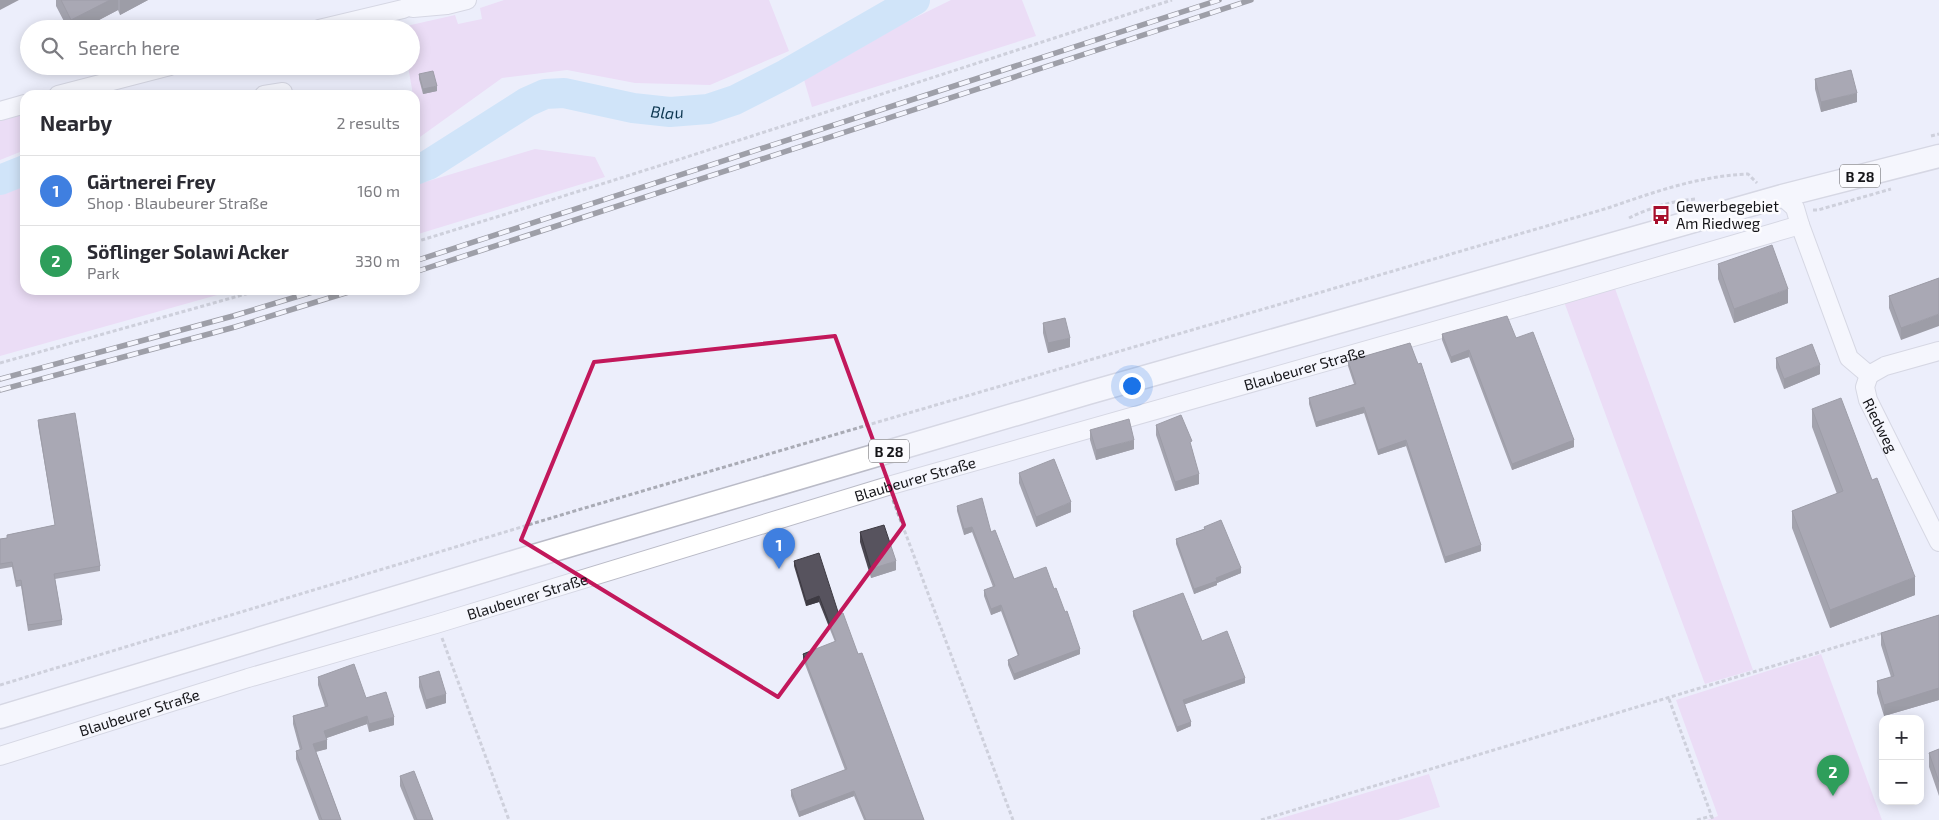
<!DOCTYPE html>
<meta charset="utf-8">
<style>
body{margin:0;font-family:"Exo 2",sans-serif;background:#f2f2f3;color:#2b2b33}
.controls{position:absolute;right:15px;bottom:15px;display:grid;overflow:hidden;border-radius:10px;box-shadow:0 2px 12px #0003}
.controls button{width:45px;height:45px;display:grid;place-items:center;padding:0;border:0;border-bottom:1px solid #e1e1e2;background:#fff;color:#2b2b33;font:25px sans-serif}
.you{position:absolute;left:1131px;top:385px;width:18px;height:18px;margin:-12px;border:4px solid #fff;border-radius:50%;background:#1a73e8;box-shadow:0 0 0 8px #1a73e833}
.badge{display:grid;place-items:center;width:32px;height:32px;border-radius:50%;background:#0f766e;color:#fff;font-size:16px;font-weight:700}
.pin{position:absolute;translate:-50% -41px;filter:drop-shadow(0 1px 2px #0008)}
.pin::after{content:'';position:absolute;top:26px;width:18px;height:15px;background:inherit;clip-path:polygon(0 0,100% 0,50% 100%)}
.list{margin:0;padding:0;list-style:none}
h2{display:flex;justify-content:space-between;align-items:center;height:65px;margin:0;padding:0 20px;font-size:21px}
h2 small{font-size:16px;font-weight:400;color:#7c7c81}
.list li{display:grid;grid-template-columns:32px 1fr auto;gap:15px;align-items:center;box-sizing:border-box;height:70px;padding:0 20px;border-top:1px solid #e1e1e2}
.list b{display:block;font-size:19px;white-space:nowrap}
.list p{margin:0;font-size:16px;white-space:nowrap;color:#7c7c81}
.list em{font-size:16px;font-style:normal;color:#7c7c81}
.icon{flex:none;width:28px;height:28px;fill:none;stroke:currentColor;stroke-width:2;stroke-linecap:round;stroke-linejoin:round}
.map{position:relative;flex:none;width:1939px;height:820px;overflow:hidden}
.search{position:absolute;background:#fff;box-shadow:0 2px 12px #0003;left:20px;top:20px;width:400px;height:55px;display:flex;align-items:center;gap:12px;box-sizing:border-box;padding:0 18px;border-radius:28px;color:#7c7c81;font-size:19px}
.panel{position:absolute;background:#fff;box-shadow:0 2px 12px #0003;left:20px;top:90px;width:400px;height:205px;border-radius:15px}
.map>svg:first-child{display:block}
.green{fill:#e8c7f0}
.lines{fill:none;stroke-linecap:round;stroke-linejoin:round}
.river{stroke:#aed8f7;stroke-width:30}
.minor-casing{stroke:#babbc7;stroke-width:20}
.major-casing{stroke:#babbc7;stroke-width:25}
.path{stroke:#a9abb5;stroke-width:3;stroke-dasharray:4 2.5;stroke-linecap:butt}
.minor{stroke:#fff;stroke-width:18}
.major{stroke:#fff;stroke-width:22}
.rail-casing{stroke:#3e3e44;stroke-width:5.5}
.rail{stroke:#fcfcff;stroke-width:4;stroke-dasharray:11;stroke-linecap:butt}
.wall{fill:#4b4751}
.shaded-wall{fill:#3d3a42}
.building{fill:#57535e;stroke:#3d3a42}
.marked{fill:none;stroke:#c2185b;stroke-width:4;stroke-linejoin:round}
.labels{text-anchor:middle;dominant-baseline:central;stroke-width:5;stroke-linejoin:round;paint-order:stroke}
.shield{fill:#fcfcff;stroke:#5a5a5e;stroke-width:1}
.shield-label{font-size:14px;font-weight:bold;fill:#151519}
.poi-label{font-size:15px;fill:#151519;stroke:#fcfcff;text-anchor:start}
.street-label{font-size:15px;fill:#151519;stroke:#fcfcff}
.water-label{font-size:16px;font-style:italic;fill:#0c3650;stroke:#fcfcff}
</style>
<div class="map">
<svg width="1939" height="820" viewBox="0 0 1939 820">
<rect width="100%" height="100%" fill="#eceefb"/>
<g class="green">
<polygon points="504,0 769,0 789,51 710,85 635,83 567,70 502,78 420,137 415,108 415,95 413,95 408,66 411,66 411,29 402,27 455,15 458,24 482,19 480,8"/>
<polygon points="951,0 1022,0 1036,36 812,107 802,73"/>
<polygon points="25,113 25,150 0,160 0,120"/>
<polygon points="535,149 595,157 605,177 415,235 415,185"/>
<polygon points="25,182 25,290 235,290 0,356 0,193"/>
<polygon points="1613,283 1753,670 1705,684 1563,299"/>
<polygon points="1821,654 1882,820 1707,820 1718,816 1676,700"/>
<polygon points="1429,774 1440,807 1398,820 1275,820"/>
</g>
<g class="lines">
<g class="river">
<path id="s1" d="M415,170L428,165L527,102L545,94L564,93L633,108L670,112L708,109L735,100L786,74L915,0"/>
<polyline points="0,180 25,170"/>
</g>
<g class="minor-casing">
<g id="minor">
<polyline points="413,8 447,5 467,0"/>
<polyline points="319,29 403,9 425,0"/>
<polyline points="58,95 170,66"/>
<polyline points="264,95 283,92"/>
<polyline points="0,111 25,104"/>
<polyline points="1800,225 1849,358 1869,375"/>
<path id="s2" d="M1869,375L1865,387L1868,400L1939,542"/>
<polyline points="1869,375 1885,366 1939,351"/>
<path id="s3" d="M0,756L248,678L436,624L888,486L1561,295L1800,225L1795,208L1782,196"/>
</g>
</g>
<g class="major-casing">
<polyline id="major" points="0,717 520,560 1088,393 1782,196 1939,156"/>
</g>
<g class="path">
<polyline points="1931,136 1939,134"/>
<polyline points="1813,210 1818,210 1891,189"/>
<path d="M1629,218C1649,208 1674,200 1697,199"/>
<path d="M415,242C668,165 920,81 1172,0"/>
<polyline points="0,363 260,290"/>
<polyline points="893,500 1013,820"/>
<polyline points="442,638 509,820"/>
<path d="M0,685L571,512L1608,208C1654,192 1699,176 1748,174L1757,183"/>
<polyline points="1669,699 1713,820"/>
<polyline points="1261,820 1883,633"/>
<polyline points="1697,820 1711,816"/>
</g>
<use href="#minor" class="minor"/>
<use href="#major" class="major"/>
<g class="rail-casing">
<g id="rail">
<polyline points="415,261 1219,0"/>
<polyline points="415,272 1251,0"/>
<polyline points="0,379 233,316 319,290"/>
<polyline points="0,390 235,327 355,290"/>
</g>
</g>
<use href="#rail" class="rail"/>
</g>
<g class="wall">
<polygon points="56,0 148,0 120,15 118,10 82,29 68,29 56,6"/>
<polygon points="419,74 437,91 423,94 419,79"/>
<polygon points="1815,79 1857,102 1821,112 1815,89"/>
<polygon points="1718,264 1788,303 1734,323 1718,279"/>
<polygon points="1939,278 1901,340 1889,308 1889,296"/>
<polygon points="1043,323 1070,347 1048,353 1043,333"/>
<polygon points="1442,334 1516,338 1574,447 1512,470 1469,357 1451,363 1442,340"/>
<polygon points="1410,343 1481,551 1445,563 1406,446 1378,455 1364,413 1316,427 1309,404 1309,398 1354,384 1348,366 1348,361"/>
<polygon points="1776,358 1820,374 1784,389 1776,368"/>
<polygon points="1812,409 1915,595 1830,628 1792,528 1792,511 1837,494 1812,427"/>
<polygon points="38,420 100,566 100,571 55,579 62,620 62,625 28,631 21,586 16,587 12,567 0,569 0,539 7,538 7,535 55,525 38,425"/>
<polygon points="1156,425 1192,449 1199,484 1175,491 1156,435"/>
<polygon points="1090,430 1134,449 1096,460 1090,440"/>
<polygon points="1019,473 1071,512 1036,527 1019,483"/>
<polygon points="957,506 991,532 1014,579 1080,654 1014,680 1008,665 1008,660 1018,656 1001,611 991,615 984,596 984,590 993,587 972,532 964,535 957,511"/>
<polygon points="1204,527 1241,573 1217,583 1217,585 1194,594 1176,544 1176,539 1204,529"/>
<polygon points="860,532 896,570 871,578 860,542"/>
<polygon points="794,561 839,615 858,654 924,820 864,820 854,796 799,817 791,796 791,790 845,770 803,659 803,654 835,642 819,602 806,606 794,566"/>
<polygon points="1133,611 1202,641 1245,683 1185,704 1191,726 1177,732 1133,616"/>
<polygon points="1939,615 1939,700 1884,716 1877,693 1877,681 1891,677 1881,645 1881,633"/>
<polygon points="318,677 366,698 394,725 369,732 367,724 326,738 327,749 316,752 341,820 319,820 296,759 296,751 300,750 293,724 293,716 325,707 318,685"/>
<polygon points="419,677 446,703 426,709 419,687"/>
<polygon points="1939,749 1939,796 1929,767 1929,753"/>
<polygon points="400,776 433,820 414,820 400,786"/>
</g>
<g class="shaded-wall">
<polygon points="0,0 19,0 0,10"/>
<polygon points="110,0 118,0 118,10 82,29 71,29 71,20"/>
<polygon points="120,0 148,0 120,15"/>
<polygon points="437,86 437,91 423,94 423,89"/>
<polygon points="1857,93 1857,102 1821,112 1821,102"/>
<polygon points="1788,289 1788,303 1734,323 1734,309"/>
<polygon points="1939,314 1939,326 1901,340 1901,328"/>
<polygon points="1070,338 1070,347 1048,353 1048,343"/>
<polygon points="1469,350 1469,357 1451,363 1451,357"/>
<polygon points="1820,365 1820,374 1784,389 1784,379"/>
<polygon points="1364,407 1364,413 1316,427 1316,422"/>
<polygon points="1134,440 1134,449 1096,460 1096,450"/>
<polygon points="1406,440 1406,446 1378,455 1378,450"/>
<polygon points="1574,440 1574,447 1512,470 1512,464"/>
<polygon points="1199,474 1199,484 1175,491 1175,482"/>
<polygon points="1071,502 1071,512 1036,527 1036,517"/>
<polygon points="972,527 972,532 964,535 964,529"/>
<polygon points="1481,545 1481,551 1445,563 1445,557"/>
<polygon points="896,561 896,570 871,578 871,569"/>
<polygon points="1241,568 1241,573 1217,583 1217,585 1194,594 1194,589 1216,578"/>
<polygon points="1915,577 1915,595 1830,628 1830,610"/>
<polygon points="819,596 819,602 806,606 806,601"/>
<polygon points="1001,605 1001,611 991,615 991,609"/>
<polygon points="1080,649 1080,654 1014,680 1014,674"/>
<polygon points="1245,678 1245,683 1183,705 1183,700"/>
<polygon points="1939,688 1939,700 1884,716 1884,705"/>
<polygon points="446,694 446,703 426,709 426,700"/>
<polygon points="367,716 367,724 324,739 324,731"/>
<polygon points="394,717 394,725 369,732 369,724"/>
<polygon points="1191,722 1191,726 1177,732 1177,727"/>
<polygon points="327,740 327,749 313,752 313,744"/>
<polygon points="854,791 854,796 799,817 799,812"/>
</g>
<g class="building">
<polygon points="61,0 110,0 71,20"/>
<polygon points="1851,70 1857,93 1821,102 1815,79"/>
<polygon points="433,71 437,86 423,89 419,74"/>
<polygon points="1772,245 1788,289 1734,309 1718,264"/>
<polygon points="1939,278 1939,314 1901,328 1889,296"/>
<polygon points="1507,316 1516,338 1533,332 1574,440 1512,464 1469,350 1451,357 1442,334"/>
<polygon points="1065,318 1070,338 1048,343 1043,323"/>
<polygon points="1410,343 1418,364 1421,363 1481,545 1445,557 1406,440 1378,450 1364,407 1316,422 1309,398 1356,384 1348,361"/>
<polygon points="1812,344 1820,365 1784,379 1776,358"/>
<polygon points="1841,398 1872,480 1877,478 1915,577 1830,610 1792,511 1843,491 1812,409"/>
<polygon points="75,413 100,566 54,574 62,620 28,625 21,580 16,581 12,562 0,564 0,539 7,538 7,535 55,525 38,420"/>
<polygon points="1181,415 1192,441 1190,442 1199,474 1175,482 1156,425"/>
<polygon points="1129,419 1134,440 1096,450 1090,430"/>
<polygon points="1054,459 1071,502 1036,517 1019,473"/>
<polygon points="982,498 991,532 995,530 1014,579 1046,567 1054,589 1056,588 1065,612 1067,611 1080,649 1014,674 1008,660 1019,655 1001,605 991,609 984,590 995,586 972,527 964,529 957,506"/>
<polygon points="1221,520 1241,568 1216,578 1217,581 1194,589 1176,539 1205,529 1204,527"/>
<polygon points="884,525 896,561 871,569 860,532"/>
<polygon points="819,553 839,615 843,613 858,654 862,653 924,820 866,820 854,791 799,812 791,790 847,769 803,654 836,641 819,596 806,601 794,561"/>
<polygon points="1183,593 1202,641 1227,631 1245,678 1183,700 1191,722 1177,727 1133,611"/>
<polygon points="1939,615 1939,688 1884,705 1877,681 1894,676 1881,633"/>
<polygon points="354,664 366,698 386,692 394,717 369,724 367,716 324,731 327,740 313,744 341,820 322,820 296,751 302,749 293,716 328,706 318,677"/>
<polygon points="439,671 446,694 426,700 419,677"/>
<polygon points="1939,749 1939,782 1929,753"/>
<polygon points="414,771 433,820 417,820 400,776"/>
</g>
<path d="M0 0H1939V820H0ZM835,336L904,525L778,697L521,540L594,362Z" fill="#eceefb" fill-opacity=".55" fill-rule="evenodd"/>
<path class="marked" d="M835,336L904,525L778,697L521,540L594,362Z"/>
<defs>
<g id="bus-bare" transform="scale(1.5)"><path d="M-5-6H5V4H4V6H2V4H-2V6H-4V4H-5ZM-3.5-4V0h7V-4ZM-3.5 1.2v1.5H-2V1.2ZM2 1.2v1.5H3.5V1.2Z" fill="#a70e2c" stroke="#fcfcff" stroke-width="2.5" paint-order="stroke"/></g>
</defs>
<g fill-rule="evenodd">
<use href="#bus-bare" x="1661" y="215"/>
</g>
<g class="labels">
<g class="shield">
<rect x="1840" y="164.5" width="40" height="23" rx="4"/>
<rect x="869" y="439.5" width="40" height="23" rx="4"/>
</g>
<g class="shield-label">
<text x="1860" y="176">B 28</text>
<text x="889" y="451">B 28</text>
</g>
<g class="poi-label">
<text x="1676" y="206">Gewerbegebiet<tspan x="1676" dy="17">Am Riedweg</tspan></text>
</g>
<g class="street-label">
<text stroke="none"><textPath href="#s3" startOffset="1361">Blaubeurer Straße</textPath></text>
<text stroke="none"><textPath href="#s2" startOffset="54">Riedweg</textPath></text>
<text stroke="none"><textPath href="#s3" startOffset="956">Blaubeurer Straße</textPath></text>
<text stroke="none"><textPath href="#s3" startOffset="551">Blaubeurer Straße</textPath></text>
<text stroke="none"><textPath href="#s3" startOffset="146">Blaubeurer Straße</textPath></text>
</g>
<g class="water-label">
<text stroke="none"><textPath href="#s1" startOffset="275">Blau</textPath></text>
</g>
</g>
</svg>
<div class="controls">
<button>+</button>
<button>−</button>
</div>
<div class="you"></div>
<div class="pin badge" style="left:779px;top:569px;background:#3f7fe0">1</div>
<div class="pin badge" style="left:1833px;top:796px;background:#2e9e5b">2</div>
<div class="search"><svg class="icon" aria-label="search" viewBox="0 0 24 24"><circle cx="10" cy="10" r="6"/><path d="M15 15l6 6"/></svg>Search here</div>
<section class="panel">
<h2>Nearby<small>2 results</small></h2>
<ul class="list">
<li><span class="badge" style="background:#3f7fe0">1</span><div><b>Gärtnerei Frey</b><p>Shop · Blaubeurer Straße</p></div><em>160 m</em></li>
<li><span class="badge" style="background:#2e9e5b">2</span><div><b>Söflinger Solawi Acker</b><p>Park</p></div><em>330 m</em></li>
</ul>
</section>
</div>
